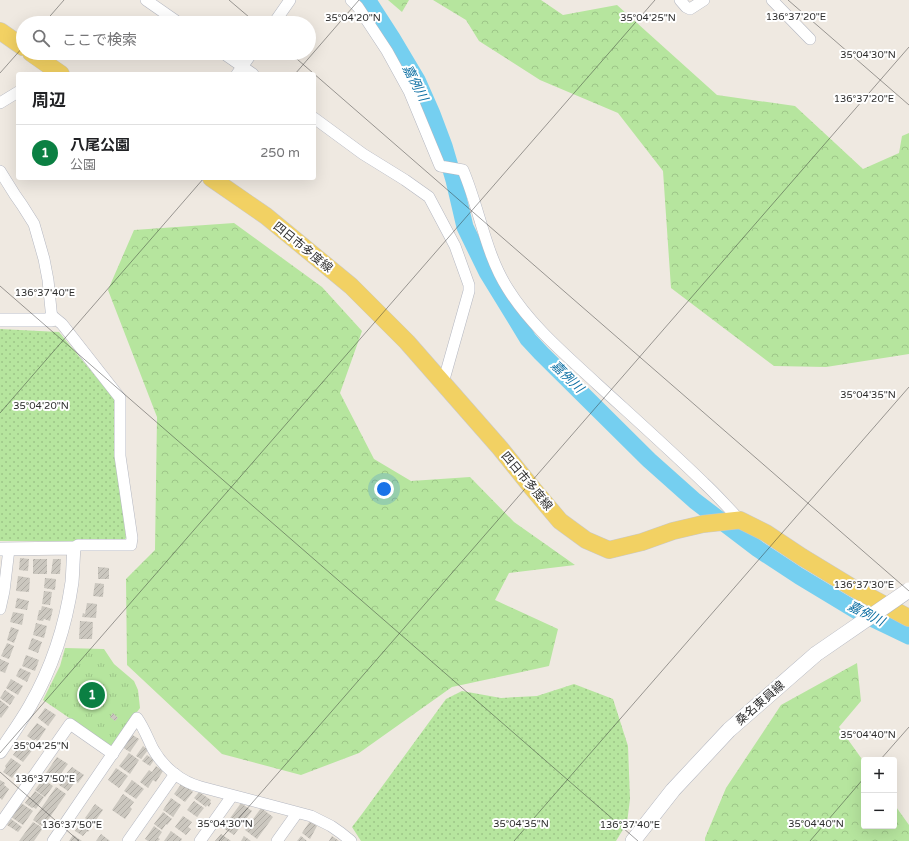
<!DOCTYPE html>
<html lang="ja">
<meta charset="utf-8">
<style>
body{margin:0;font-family:"Varela Round","Noto Sans JP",sans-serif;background:#f2f2f2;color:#202124}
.controls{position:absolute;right:12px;bottom:12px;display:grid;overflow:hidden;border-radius:4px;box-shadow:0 4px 16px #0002}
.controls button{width:36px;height:36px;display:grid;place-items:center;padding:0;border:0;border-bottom:1px solid #e0e0e0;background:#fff;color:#202124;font:20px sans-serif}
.you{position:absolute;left:384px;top:489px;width:14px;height:14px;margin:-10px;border:3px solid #fff;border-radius:50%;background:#1a73e8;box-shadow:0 0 0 6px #1a73e833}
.badge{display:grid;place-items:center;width:26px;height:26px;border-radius:50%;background:#0b8043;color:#fff;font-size:13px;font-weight:700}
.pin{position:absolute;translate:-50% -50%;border:2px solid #fff;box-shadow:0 1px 4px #0006}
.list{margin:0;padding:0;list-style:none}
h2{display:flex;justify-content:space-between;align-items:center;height:52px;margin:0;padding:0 16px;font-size:17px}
h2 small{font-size:13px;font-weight:400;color:#757577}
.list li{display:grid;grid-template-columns:26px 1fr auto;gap:12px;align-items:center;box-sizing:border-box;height:56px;padding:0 16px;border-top:1px solid #e0e0e0}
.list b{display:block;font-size:15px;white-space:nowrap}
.list p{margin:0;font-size:13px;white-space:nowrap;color:#757577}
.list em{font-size:13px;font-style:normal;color:#757577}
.icon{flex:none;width:22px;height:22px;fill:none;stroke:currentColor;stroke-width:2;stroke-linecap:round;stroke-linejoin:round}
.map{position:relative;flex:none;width:909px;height:841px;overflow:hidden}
.search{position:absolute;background:#fff;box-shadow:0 4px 16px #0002;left:16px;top:16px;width:300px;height:44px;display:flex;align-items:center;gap:10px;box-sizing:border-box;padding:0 14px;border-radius:22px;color:#757577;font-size:15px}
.panel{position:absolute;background:#fff;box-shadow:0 4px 16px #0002;left:16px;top:72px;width:300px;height:108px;border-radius:4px}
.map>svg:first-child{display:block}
.grass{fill:url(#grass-dots)}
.forest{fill:url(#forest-crowns)}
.park{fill:url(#park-tufts)}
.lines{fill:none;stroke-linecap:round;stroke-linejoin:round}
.river{stroke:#75cff0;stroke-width:17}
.building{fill:url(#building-hatch)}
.minor-casing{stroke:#b4b7c1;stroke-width:12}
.tertiary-casing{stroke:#b4b7c1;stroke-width:14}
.secondary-casing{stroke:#b4b7c1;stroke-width:16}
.primary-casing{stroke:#c9c9c9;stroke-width:18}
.minor{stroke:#fff;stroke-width:11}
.tertiary{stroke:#fff;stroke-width:13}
.secondary{stroke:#fff;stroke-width:15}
.primary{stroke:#f2d163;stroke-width:17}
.secondary-bridge-casing{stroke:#b4b7c1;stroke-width:16;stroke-linecap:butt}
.secondary-bridge{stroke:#fff;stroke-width:15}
.ticks{fill:none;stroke:#2e2e2e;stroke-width:1;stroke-opacity:0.45}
.labels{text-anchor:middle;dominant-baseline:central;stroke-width:4;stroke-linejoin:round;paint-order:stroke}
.street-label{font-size:12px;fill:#2e2e2e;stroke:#fff}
.water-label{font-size:13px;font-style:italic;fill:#0d6fa3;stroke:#fff}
.ticks-label{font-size:10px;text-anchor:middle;fill:#2e2e2e;stroke:#fff;stroke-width:4;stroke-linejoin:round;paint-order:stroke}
</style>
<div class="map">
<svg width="909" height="841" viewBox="0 0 909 841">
<defs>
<pattern id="grass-dots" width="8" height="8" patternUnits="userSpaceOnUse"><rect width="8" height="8" fill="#b6e59e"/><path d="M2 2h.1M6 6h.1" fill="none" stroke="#9dc588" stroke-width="1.8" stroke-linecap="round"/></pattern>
<pattern id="forest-crowns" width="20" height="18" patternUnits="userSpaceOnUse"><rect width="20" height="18" fill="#b6e59e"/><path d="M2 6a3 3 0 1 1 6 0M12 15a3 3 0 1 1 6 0" fill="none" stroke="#9dc588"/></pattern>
<pattern id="park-tufts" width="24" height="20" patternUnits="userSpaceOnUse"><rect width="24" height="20" fill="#b6e59e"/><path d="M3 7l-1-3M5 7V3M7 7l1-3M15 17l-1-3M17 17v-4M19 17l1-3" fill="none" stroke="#9dc588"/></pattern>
<pattern id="building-hatch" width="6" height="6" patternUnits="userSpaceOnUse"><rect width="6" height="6" fill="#cbc7bf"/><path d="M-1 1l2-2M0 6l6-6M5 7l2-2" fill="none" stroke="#afaba4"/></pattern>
</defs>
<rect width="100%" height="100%" fill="#efe9e1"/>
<g class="grass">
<polygon points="0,329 59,332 115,400 115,451 126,538 123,541 0,541"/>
<polygon points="574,684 613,699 628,746 630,799 627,823 616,841 361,841 352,827 362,814 446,699 462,691 501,698 537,696"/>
</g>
<g class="forest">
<polygon points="388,0 409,0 402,12"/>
<polygon points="433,0 541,0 563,15 617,5 717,95 795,106 863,169 899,153 902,136 909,133 909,354 826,367 774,366 671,288 663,171 618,113 540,80 479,41 466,20"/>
<polygon points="234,223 322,287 362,331 340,393 374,459 411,481 470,477 514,522 575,565 509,573 495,600 558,629 549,666 452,687 359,753 301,775 222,754 127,665 126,579 155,550 157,417 108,290 134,230"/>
<polygon points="857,663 861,701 839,727 864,762 864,826 894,826 894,804 909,825 909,841 705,841 705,838 726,788 781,705"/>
</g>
<polygon class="park" points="65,648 104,649 114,664 134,681 138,690 140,708 112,745 109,745 43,700 60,666"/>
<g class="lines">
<polyline class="river" points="366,0 370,4 392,38 417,80 432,114 444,146 454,180 465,227 487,272 528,339 541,353 649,460 695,501 758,549 799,576 857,611 909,636"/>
</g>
<g class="building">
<polygon points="20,558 29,559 28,571 19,570"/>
<rect x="33" y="559" width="14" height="15"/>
<polygon points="53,559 61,559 60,574 51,574"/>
<polygon points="98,567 109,568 109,579 98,579"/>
<polygon points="18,576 30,578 29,592 16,591"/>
<polygon points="45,578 56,579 55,590 44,588"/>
<polygon points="95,583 104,584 103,597 93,596"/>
<polygon points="44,591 52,592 50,605 42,604"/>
<polygon points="17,598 29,601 27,610 15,608"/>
<polygon points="87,603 97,604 96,618 82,617 83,613 85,614"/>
<polygon points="42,606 53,609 50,621 44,619 43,621 37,620 39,610 41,610"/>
<polygon points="13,612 24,614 22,625 10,622"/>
<polygon points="80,621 93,622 92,639 79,639"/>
<polygon points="36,623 47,626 44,638 33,635"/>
<polygon points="11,627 19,630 14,643 7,640"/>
<polygon points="32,638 42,642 38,653 28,649"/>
<polygon points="7,643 14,646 9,659 1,656"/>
<polygon points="26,655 39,660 35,671 22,666"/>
<polygon points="0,659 9,663 5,673 0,671"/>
<polygon points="20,668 31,673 27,682 16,676"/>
<polygon points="11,679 23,686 18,695 6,688"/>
<polygon points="5,690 15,697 10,705 0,698"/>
<polygon points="0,700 9,707 1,718 0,717"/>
<polygon points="45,708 56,715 48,726 38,718"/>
<polygon points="113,713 118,718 115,721 110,717"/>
<polygon points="37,723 46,729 38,741 35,739 34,741 27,736"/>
<polygon points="131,734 139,739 130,752 122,747"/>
<polygon points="23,741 34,748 23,762 13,755"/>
<polygon points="143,746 148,750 141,759 136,756"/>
<polygon points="129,753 139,760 130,774 119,766"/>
<polygon points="147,755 154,760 150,766 142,761"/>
<polygon points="57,757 68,764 56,780 46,773"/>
<polygon points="11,758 21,765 12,778 3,772 6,768 5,766"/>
<polygon points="156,766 163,771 156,782 153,780 148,788 140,782 149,770 152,772"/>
<polygon points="72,767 84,775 78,783 66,774"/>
<polygon points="116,768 128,776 119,788 108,780"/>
<polygon points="65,775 75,782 68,791 59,785"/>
<polygon points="43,779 53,786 45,797 35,790"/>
<polygon points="0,780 5,783 4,785 9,789 2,800 0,798"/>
<polygon points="132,780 144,789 136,799 124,791"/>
<polygon points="182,783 193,792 185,802 174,794"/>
<polygon points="56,787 66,794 43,827 33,820"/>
<polygon points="35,791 44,797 36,809 33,807 32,808 25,803 29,797 30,798"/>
<polygon points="199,792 211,800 210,802 211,803 209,807 207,805 206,807 194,798"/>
<polygon points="123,794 134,802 130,807 132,809 125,819 112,810"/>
<polygon points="171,798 181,805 173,817 163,810"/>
<polygon points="194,801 204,808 197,817 187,810"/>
<polygon points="21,803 33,811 23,825 11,817"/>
<polygon points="241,803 252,811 234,835 223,828"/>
<polygon points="95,804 103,810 93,824 85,818"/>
<polygon points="261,808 273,817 257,839 245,830"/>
<polygon points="163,812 172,819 167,825 166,824 162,830 154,824"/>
<polygon points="183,816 192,822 188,827 191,829 186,835 175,827"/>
<polygon points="11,819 22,827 18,832 7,825"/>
<polygon points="83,820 92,826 88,832 87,831 83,836 75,831"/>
<polygon points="310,821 317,826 310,839 302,833"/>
<polygon points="33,822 43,828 34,841 19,841"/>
<polygon points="154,826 162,832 158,838 160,839 158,841 148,841 145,839"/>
<polygon points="171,831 182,839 181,841 164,841"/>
<polygon points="101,834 110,841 96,841"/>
<polygon points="221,834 231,841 215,841"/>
<polygon points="73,835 82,841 69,841"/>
<polygon points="244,836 251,841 241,841"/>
<polygon points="301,836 307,841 297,841"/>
<polygon points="332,836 339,841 329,841"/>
</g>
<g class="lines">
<g class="minor-casing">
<g id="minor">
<polyline points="146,0 179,23"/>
<path d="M351,0L358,7L387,51L409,91L440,166L463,170C480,210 485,253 508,289C531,326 566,355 597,384C633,417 669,449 704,483C717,495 728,508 740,520"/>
<polyline points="680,0 686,7 690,9 704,0"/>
<polyline points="772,0 810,39"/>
<polyline points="274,23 290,0"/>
<polyline points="223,53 253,74"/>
<polyline points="237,74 252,53"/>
<polyline points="0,103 18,92"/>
<polyline points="314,118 363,154 405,180 429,197 455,246 469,285 469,291 443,383"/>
<polyline points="0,171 15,195 22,205 34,224 44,259 48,280 52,320"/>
<polyline points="51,315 62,324 120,398 120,456 132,538 131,545 78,545 74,548"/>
<polyline points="0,609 4,591 9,549"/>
<polyline points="0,824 70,724 113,754"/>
<path d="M53,841L137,718C144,728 148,739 153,749C163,767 181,782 201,787L311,816L331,826L341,833L351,841"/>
<polyline points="128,841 175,774"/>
<polyline points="200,841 232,796"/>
<polyline points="277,841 297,813"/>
</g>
</g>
<g class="tertiary-casing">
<g id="tertiary">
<polyline points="0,320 52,320"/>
<path d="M0,549L74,548C73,559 73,570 72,582C66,624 52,668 30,706C21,722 10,737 0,752"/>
</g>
</g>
<g class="secondary-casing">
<polyline id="secondary" points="633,841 673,790 729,730 816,654"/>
</g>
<g class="primary-casing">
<g id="primary">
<polyline points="0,31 23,47"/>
<polyline points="31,53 61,74"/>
<polyline points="211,178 266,216 351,286 407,342 500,448 533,489 560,521 586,540 609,550 642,542 673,531 703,524 740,520 766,533 802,557 853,588 909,618"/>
</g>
</g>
<use href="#minor" class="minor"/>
<use href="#tertiary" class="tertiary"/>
<use href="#secondary" class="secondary"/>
<use href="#primary" class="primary"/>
<g class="secondary-bridge-casing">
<polyline id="secondary-bridge" points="816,654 909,590"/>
</g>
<use href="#secondary-bridge" class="secondary-bridge"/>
</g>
<path class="ticks" d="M229,0L256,23M788,0L909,105M44,23L64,0M290,53L909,591M0,73L23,47M295,74L359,0M0,286L638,841M0,413L204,178M0,753L655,0M880,760L909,727M0,772L79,841M219,841L909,47M514,841L909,387M810,841L864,778"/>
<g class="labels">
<g class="street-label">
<text transform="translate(303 247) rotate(39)">四日市多度線</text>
<text transform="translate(527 481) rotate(50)">四日市多度線</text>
<text transform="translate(760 703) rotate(-41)">桑名東員線</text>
</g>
<g class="water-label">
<text transform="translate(415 83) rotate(63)">嘉例川</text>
<text transform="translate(567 377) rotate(44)">嘉例川</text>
<text transform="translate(866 614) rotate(27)">嘉例川</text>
</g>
</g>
<g class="ticks-label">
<text x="796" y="20">136°37'20"E</text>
<text x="353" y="21">35°04'20"N</text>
<text x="648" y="21">35°04'25"N</text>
<text x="868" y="58">35°04'30"N</text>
<text x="864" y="102">136°37'20"E</text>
<text x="45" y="296">136°37'40"E</text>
<text x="868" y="398">35°04'35"N</text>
<text x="41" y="409">35°04'20"N</text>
<text x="864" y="588">136°37'30"E</text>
<text x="868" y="738">35°04'40"N</text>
<text x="41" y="749">35°04'25"N</text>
<text x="45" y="782">136°37'50"E</text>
<text x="225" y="827">35°04'30"N</text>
<text x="521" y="827">35°04'35"N</text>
<text x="816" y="827">35°04'40"N</text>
<text x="72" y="828">136°37'50"E</text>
<text x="630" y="828">136°37'40"E</text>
</g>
</svg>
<div class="controls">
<button>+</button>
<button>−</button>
</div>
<div class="you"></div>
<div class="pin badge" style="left:92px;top:695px">1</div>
<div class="search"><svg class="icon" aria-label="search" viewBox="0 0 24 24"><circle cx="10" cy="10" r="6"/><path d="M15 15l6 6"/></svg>ここで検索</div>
<section class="panel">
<h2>周辺<small></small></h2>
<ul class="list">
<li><span class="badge">1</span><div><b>八尾公園</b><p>公園</p></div><em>250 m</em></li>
</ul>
</section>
</div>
